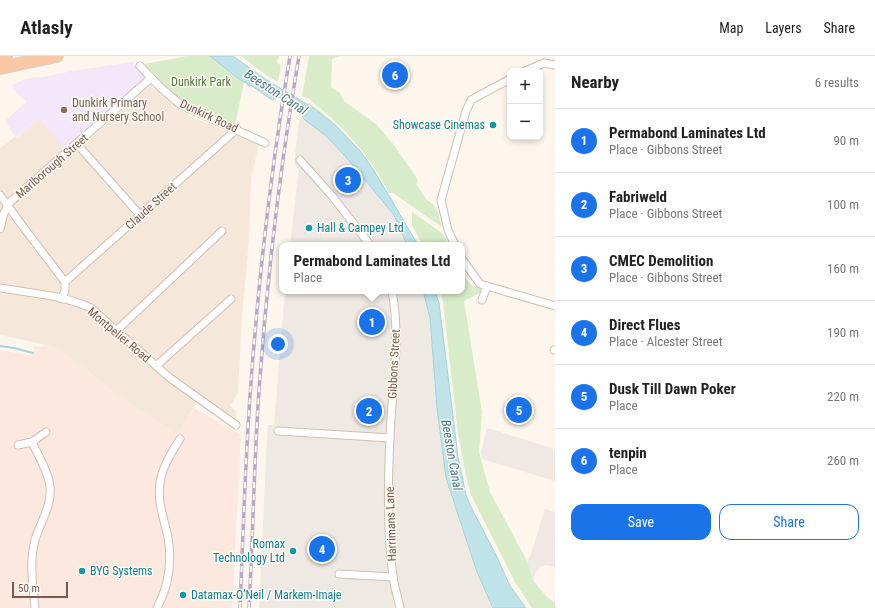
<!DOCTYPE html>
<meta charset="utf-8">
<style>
body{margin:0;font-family:"Roboto Condensed",sans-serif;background:#f6f6f6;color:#222}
.controls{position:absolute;right:12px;top:12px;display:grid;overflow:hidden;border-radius:8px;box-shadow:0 2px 6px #0003}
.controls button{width:36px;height:36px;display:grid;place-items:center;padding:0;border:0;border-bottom:1px solid #e0e0e0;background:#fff;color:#222;font:20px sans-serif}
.scale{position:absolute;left:12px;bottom:10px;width:56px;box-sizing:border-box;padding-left:4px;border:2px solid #7a5c4d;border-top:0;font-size:11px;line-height:14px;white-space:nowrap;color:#7a5c4d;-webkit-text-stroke:3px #fffaf3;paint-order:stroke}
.you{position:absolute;left:278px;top:288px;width:14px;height:14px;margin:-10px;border:3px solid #fff;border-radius:50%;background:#1a73e8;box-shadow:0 0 0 6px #1a73e833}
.badge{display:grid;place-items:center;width:26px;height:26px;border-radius:50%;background:#1a73e8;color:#fff;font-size:13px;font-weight:700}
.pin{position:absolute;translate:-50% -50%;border:2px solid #fff;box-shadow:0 1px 4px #0006}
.popup{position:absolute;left:279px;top:186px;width:186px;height:52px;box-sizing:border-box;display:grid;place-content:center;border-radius:8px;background:#fff;filter:drop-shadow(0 1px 3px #0005);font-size:13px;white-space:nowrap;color:#767676}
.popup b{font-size:15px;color:#222}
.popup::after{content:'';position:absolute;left:50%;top:100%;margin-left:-8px;border:8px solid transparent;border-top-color:#fff}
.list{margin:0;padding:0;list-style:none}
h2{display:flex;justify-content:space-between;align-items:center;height:52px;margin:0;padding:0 16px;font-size:17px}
h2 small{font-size:13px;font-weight:400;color:#767676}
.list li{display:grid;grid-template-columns:26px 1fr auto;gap:12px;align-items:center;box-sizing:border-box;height:64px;padding:0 16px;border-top:1px solid #e0e0e0}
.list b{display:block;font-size:15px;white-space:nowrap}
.list p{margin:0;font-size:13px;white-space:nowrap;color:#767676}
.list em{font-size:13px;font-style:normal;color:#767676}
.actions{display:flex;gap:8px;padding:12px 16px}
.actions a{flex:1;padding:9px 0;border:1px solid #1a73e8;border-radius:12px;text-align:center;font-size:14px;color:#1a73e8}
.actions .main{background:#1a73e8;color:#fff}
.map{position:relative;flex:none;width:555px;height:552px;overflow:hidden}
header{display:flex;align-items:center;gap:24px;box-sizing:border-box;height:56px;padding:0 20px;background:#fff;border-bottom:1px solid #e0e0e0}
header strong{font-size:19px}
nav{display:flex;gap:22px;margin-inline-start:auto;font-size:14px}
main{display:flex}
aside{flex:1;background:#fff}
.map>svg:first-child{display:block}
.residential{fill:#f5e8da}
.commercial{fill:#fde8e0}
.industrial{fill:#efe9e4}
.education{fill:#f3e8fa}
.green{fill:#d8ecc9}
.water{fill:#bfe3e8;stroke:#a5d3da}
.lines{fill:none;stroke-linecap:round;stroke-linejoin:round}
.stream{stroke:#a5d3da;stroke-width:2}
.minor-casing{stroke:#d1beb0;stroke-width:9}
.trunk-casing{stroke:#dad1cd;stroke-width:14}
.minor{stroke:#fff;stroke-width:7}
.trunk{stroke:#f9c8a4;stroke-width:12}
.rail-casing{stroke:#b9a8c9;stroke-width:3.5}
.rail{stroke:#fffaf3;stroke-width:2;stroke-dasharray:6;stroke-linecap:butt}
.education-dot{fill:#8d6e63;stroke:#fffaf3;stroke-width:1.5}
.culture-dot{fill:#0f9aa8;stroke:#fffaf3;stroke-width:1.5}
.labels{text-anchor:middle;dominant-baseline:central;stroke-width:3;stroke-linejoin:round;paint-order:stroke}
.park-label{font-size:12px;fill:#537a41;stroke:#fffaf3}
.education-label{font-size:12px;fill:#785e54;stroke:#fffaf3;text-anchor:start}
.street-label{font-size:12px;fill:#7a5c4d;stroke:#fffaf3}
.culture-label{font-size:12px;fill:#0d838f;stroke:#fffaf3;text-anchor:start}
.water-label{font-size:13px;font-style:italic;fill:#437c86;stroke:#fffaf3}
</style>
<header>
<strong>Atlasly</strong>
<nav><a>Map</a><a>Layers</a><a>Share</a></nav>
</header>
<main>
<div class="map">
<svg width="555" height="552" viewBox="0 0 555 552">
<rect width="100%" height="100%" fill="#fdf6ec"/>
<polygon class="residential" points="151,29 172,48 189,60 259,88 251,123 249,184 242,261 238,337 230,350 236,355 236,363 233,370 197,346 178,378 137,353 113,336 86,313 59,294 51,290 0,279 0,92 15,81 17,82 39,62 71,99"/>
<polygon class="commercial" points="44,289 51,290 59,294 86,313 113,336 137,353 178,378 194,352 241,379 232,552 0,552 0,294 32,300 34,290 42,291"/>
<g class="industrial">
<polygon points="300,58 334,88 358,115 394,159 407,189 290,189 299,113 294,107"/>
<polygon points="285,235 423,235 430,262 437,352 446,422 477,516 493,552 259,552 267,382 268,369 274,369"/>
<polygon points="487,372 555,393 555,425 482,403 481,396"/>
<polygon points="545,453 555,456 555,511 546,509 540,511 535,517 533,525 527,505 530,501"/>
</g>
<polygon class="education" points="132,6 146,22 65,93 39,62 16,82 5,65 26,46 11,30 25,23 38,21 38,22 72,15"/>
<g class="green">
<path d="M187,0H210L244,26L235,69C223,64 209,61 198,54C177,43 160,26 144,8Z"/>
<polygon points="241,0 279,0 277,6 281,10 278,26 266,19"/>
<path d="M309,0H341L332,3L331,31L340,37L344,45L356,54L377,69L393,88L418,124L416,128L427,144L434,149L438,157L442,171L393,137H389C370,100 344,70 310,44V43L302,40Z"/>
<path d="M309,47C342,71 365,96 385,132C389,139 395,146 397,154C373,111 351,76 308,48Z"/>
<polygon points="412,156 442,177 449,189 423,189 412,170"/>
<polygon points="462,218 471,229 479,232 482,236 464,245 482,356 479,396 490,436 527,505 533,524 546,540 555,547 555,552 532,552 515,526 471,439 466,420 458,378 443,246 440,235 462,235"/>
</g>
<g class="water">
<polygon points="210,0 233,0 265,23 315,53 335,69 360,95 373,113 418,189 407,189 394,159 345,100 326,80 305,64 300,56 279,41 272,44 252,30 248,30 248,28 239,23"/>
<polygon points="423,235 435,235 439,247 458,401 466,439 470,449 496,499 510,530 526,552 493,552 477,516 448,428 446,422 437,352 430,262"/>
</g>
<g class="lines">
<polyline class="stream" points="0,290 14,292 33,297"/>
<g class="minor-casing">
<g id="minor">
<polyline points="140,10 161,32 181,49 265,87"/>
<polyline points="525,15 544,7 555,9"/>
<polyline points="77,88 140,159"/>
<polyline points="300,104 333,141 370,189"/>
<polyline points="0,139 21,168 65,226 65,234 62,243"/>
<polyline points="0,173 4,157 9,147 151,22"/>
<polyline points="455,189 448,174 441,144 466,55 471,44 510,23"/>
<polyline points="462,203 480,228 555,250"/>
<polyline points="65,226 237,73"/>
<path d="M0,232C30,237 63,239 91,252L170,322L236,369"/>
<path d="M392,235C400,277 394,320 391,362C388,412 386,470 393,520C394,531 398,541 400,552"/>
<polyline points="482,244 487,230"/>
<polyline points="116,275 222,175"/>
<polyline points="554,294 555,294"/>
<polyline points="156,310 231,243"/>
<polyline points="278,375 390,382"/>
<path d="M32,386C38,399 49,417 50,431C52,450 40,467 35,484C29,507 33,529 35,552"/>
<polyline points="18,389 32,386 46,376"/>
<polyline points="339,518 393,521"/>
<path d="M157,552C169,530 172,505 168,481C164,463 157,445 160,427C162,411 172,396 180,383"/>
</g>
</g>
<g class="trunk-casing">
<g id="trunk">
<polyline points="0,1 6,0"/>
<polyline points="0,12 57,0"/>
</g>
</g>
<use href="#minor" class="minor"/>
<use href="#trunk" class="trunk"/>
<g class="rail-casing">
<g id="rail">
<path d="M240,552C243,481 245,411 250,340C258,226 271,113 290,0"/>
<path d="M249,552C253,479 254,407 259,334C267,222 280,111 299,0"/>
</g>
</g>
<use href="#rail" class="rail"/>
</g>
<circle class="education-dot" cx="64" cy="54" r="4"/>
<g class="culture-dot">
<circle cx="493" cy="69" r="4"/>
<circle cx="309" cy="172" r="4"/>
<circle cx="293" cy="495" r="4"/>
<circle cx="82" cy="515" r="4"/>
<circle cx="183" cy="539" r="4"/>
</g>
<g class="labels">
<g class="park-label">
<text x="201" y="26">Dunkirk Park</text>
</g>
<g class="education-label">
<text x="72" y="47">Dunkirk Primary<tspan x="72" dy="14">and Nursery School</tspan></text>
</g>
<g class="street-label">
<text transform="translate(209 60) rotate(25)">Dunkirk Road</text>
<text transform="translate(52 110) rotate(-41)">Marlborough Street</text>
<text transform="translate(151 150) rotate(-42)">Claude Street</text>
<text transform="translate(119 279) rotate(40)">Montpelier Road</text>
<text transform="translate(394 308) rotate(-87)">Gibbons Street</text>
<text transform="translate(391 468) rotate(-92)">Harrimans Lane</text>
</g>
<g class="culture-label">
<text x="485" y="69" text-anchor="end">Showcase Cinemas</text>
<text x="317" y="172">Hall &amp; Campey Ltd</text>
<text x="285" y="488" text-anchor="end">Romax<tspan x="285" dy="14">Technology Ltd</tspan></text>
<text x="90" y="515">BYG Systems</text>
<text x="191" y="539">Datamax-O’Neil / Markem-Imaje</text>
</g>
<g class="water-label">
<text transform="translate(276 36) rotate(33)">Beeston Canal</text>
<text transform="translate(452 399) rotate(80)">Beeston Canal</text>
</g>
</g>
</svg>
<div class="controls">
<button>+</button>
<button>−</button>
</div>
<div class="scale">50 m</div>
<div class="you"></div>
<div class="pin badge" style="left:372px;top:266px">1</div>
<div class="popup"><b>Permabond Laminates Ltd</b>Place</div>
<div class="pin badge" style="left:369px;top:355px">2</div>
<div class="pin badge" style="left:348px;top:124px">3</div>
<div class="pin badge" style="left:322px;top:493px">4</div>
<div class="pin badge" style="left:519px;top:354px">5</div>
<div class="pin badge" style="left:395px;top:19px">6</div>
</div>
<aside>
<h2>Nearby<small>6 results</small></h2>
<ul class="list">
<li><span class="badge">1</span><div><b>Permabond Laminates Ltd</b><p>Place · Gibbons Street</p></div><em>90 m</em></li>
<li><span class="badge">2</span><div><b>Fabriweld</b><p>Place · Gibbons Street</p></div><em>100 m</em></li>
<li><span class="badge">3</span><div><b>CMEC Demolition</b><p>Place · Gibbons Street</p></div><em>160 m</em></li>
<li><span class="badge">4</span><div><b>Direct Flues</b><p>Place · Alcester Street</p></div><em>190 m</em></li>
<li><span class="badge">5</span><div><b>Dusk Till Dawn Poker</b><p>Place</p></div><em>220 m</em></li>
<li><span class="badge">6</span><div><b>tenpin</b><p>Place</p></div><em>260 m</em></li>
</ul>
<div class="actions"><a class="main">Save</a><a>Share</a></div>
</aside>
</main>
